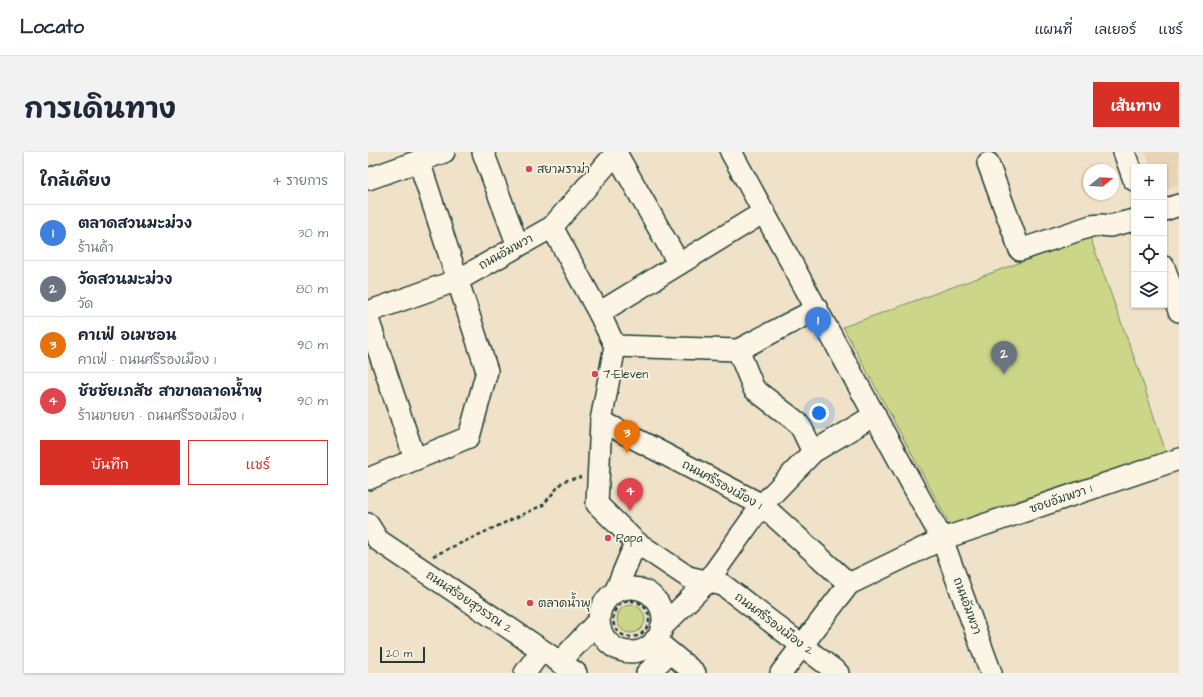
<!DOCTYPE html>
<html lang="th">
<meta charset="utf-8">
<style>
body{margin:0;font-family:"Architects Daughter","Playpen Sans Thai",sans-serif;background:#f2f2f3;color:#1f2937}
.controls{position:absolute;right:12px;top:12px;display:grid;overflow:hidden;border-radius:0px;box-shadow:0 1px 3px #0004}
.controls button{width:36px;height:36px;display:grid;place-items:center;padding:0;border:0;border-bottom:1px solid #e0e1e3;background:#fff;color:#1f2937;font:20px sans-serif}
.compass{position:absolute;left:715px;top:12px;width:36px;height:36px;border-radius:50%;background:#fff;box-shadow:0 1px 3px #0004;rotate:72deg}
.scale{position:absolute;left:12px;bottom:10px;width:45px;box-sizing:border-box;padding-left:4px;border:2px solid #1f3d34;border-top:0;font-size:11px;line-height:14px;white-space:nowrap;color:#1f3d34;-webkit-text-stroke:3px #fcf5e5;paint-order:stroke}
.you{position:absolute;left:451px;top:261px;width:14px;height:14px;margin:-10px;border:3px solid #fff;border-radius:50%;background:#1a73e8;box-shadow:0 0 0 6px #1a73e833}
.badge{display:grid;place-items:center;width:26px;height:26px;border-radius:50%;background:#d93025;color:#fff;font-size:13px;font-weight:700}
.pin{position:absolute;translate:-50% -33px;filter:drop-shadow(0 1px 2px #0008)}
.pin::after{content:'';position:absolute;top:21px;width:14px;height:12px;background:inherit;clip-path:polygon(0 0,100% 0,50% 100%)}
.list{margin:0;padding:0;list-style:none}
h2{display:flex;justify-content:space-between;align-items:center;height:52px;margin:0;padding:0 16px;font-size:17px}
h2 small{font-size:13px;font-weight:400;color:#747a83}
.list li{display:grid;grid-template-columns:26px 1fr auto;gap:12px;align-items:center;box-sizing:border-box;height:56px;padding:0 16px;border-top:1px solid #e0e1e3}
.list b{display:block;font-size:15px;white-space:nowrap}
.list p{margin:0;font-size:13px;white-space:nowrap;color:#747a83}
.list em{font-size:13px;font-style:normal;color:#747a83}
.actions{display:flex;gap:8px;padding:12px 16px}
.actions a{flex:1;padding:9px 0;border:1px solid #d93025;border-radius:0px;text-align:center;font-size:14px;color:#d93025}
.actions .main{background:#d93025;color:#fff}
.icon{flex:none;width:22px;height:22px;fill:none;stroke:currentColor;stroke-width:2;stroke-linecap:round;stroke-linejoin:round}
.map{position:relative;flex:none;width:811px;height:521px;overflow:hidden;border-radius:0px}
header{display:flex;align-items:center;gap:24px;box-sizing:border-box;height:56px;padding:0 20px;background:#fff;border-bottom:1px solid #e0e1e3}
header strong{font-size:19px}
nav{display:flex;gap:22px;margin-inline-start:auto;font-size:14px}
.intro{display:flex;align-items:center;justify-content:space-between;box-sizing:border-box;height:96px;padding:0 24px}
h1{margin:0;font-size:28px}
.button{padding:10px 18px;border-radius:0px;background:#d93025;color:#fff;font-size:14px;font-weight:700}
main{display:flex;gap:24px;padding:0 24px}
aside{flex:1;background:#fff;border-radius:0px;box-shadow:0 1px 3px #0004}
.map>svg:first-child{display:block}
.built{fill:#e6d4b4}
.green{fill:#cbd689;stroke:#758a5e}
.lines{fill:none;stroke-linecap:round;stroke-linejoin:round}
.minor-casing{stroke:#1f3d34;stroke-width:24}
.path{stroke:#1f3d34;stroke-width:2.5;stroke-dasharray:4 3;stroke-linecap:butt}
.minor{stroke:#fcf5e5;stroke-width:21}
.poi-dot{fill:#d1495b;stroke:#fcf5e5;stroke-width:1.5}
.labels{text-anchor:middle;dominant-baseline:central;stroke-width:3.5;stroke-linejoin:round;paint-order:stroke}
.poi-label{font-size:12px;fill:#1f3d34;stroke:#fcf5e5;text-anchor:start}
.street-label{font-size:12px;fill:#1f3d34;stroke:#fcf5e5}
</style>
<header>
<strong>Locato</strong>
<nav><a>แผนที่</a><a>เลเยอร์</a><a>แชร์</a></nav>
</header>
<div class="intro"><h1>การเดินทาง</h1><a class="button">เส้นทาง</a></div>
<main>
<aside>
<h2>ใกล้เคียง<small>4 รายการ</small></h2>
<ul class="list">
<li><span class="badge" style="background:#3f7fe0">1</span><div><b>ตลาดสวนมะม่วง</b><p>ร้านค้า</p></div><em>30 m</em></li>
<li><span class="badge" style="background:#6b7280">2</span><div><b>วัดสวนมะม่วง</b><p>วัด</p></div><em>80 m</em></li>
<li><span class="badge" style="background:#e8710a">3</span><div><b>คาเฟ่ อเมซอน</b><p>คาเฟ่ · ถนนศรีรองเมือง 1</p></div><em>90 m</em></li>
<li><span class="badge" style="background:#e0444e">4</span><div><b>ชัชชัยเภสัช สาขาตลาดน้ำพุ</b><p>ร้านขายยา · ถนนศรีรองเมือง 1</p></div><em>90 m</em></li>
</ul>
<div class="actions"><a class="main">บันทึก</a><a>แชร์</a></div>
</aside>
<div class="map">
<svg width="811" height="521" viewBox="0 0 811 521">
<rect width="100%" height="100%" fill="#efe2c8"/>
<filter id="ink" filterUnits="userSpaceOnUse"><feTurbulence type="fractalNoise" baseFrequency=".025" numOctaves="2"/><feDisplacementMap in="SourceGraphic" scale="8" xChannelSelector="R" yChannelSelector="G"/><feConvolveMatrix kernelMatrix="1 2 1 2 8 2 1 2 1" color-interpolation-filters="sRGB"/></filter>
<g filter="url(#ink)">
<polygon class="built" points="778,0 811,0 811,32 796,37 796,15 783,15"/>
<g class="green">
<polygon points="722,85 771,219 798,301 582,373 475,175"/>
<circle cx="263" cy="467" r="14"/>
</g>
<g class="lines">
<g class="minor-casing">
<g id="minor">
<polyline points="115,0 150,94"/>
<polyline points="363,0 574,387 623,521"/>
<polyline points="756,0 766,28"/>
<polyline points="248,1 311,112"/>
<polyline points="620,11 652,98 723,74 733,73 742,74 766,68"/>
<polyline points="0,27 76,0"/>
<polyline points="796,58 811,53"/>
<polyline points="184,75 231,161 247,194 233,269 229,352 268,390 320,425 355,433 470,521"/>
<polyline points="796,115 811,159"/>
<polyline points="0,160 90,128 184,75 249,0"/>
<polyline points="231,161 396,60"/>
<polyline points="0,167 47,307"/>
<polyline points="247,194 370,198 449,157"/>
<polyline points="370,198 386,237 429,270 434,277 445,300"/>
<polyline points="233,269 394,353 481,432"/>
<polyline points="0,327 101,285 119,219 51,9"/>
<polyline points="0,372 10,388 208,521"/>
<circle cx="263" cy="468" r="32"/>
<polyline points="247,440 268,390"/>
<polyline points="293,476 340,429 394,353 445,300 507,263"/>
<polyline points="287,488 327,521"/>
<polyline points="192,510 231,468"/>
<polyline points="157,521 173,499"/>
<polyline points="279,521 302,501"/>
<polyline points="413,521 481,432 574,387 811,307"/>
</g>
</g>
<g class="path">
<polyline points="65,404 175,353 195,329 213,325"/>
<circle cx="263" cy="467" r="18"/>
</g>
<use href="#minor" class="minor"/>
</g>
</g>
<g class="poi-dot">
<circle cx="161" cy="17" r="4"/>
<circle cx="227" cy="222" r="4"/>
<circle cx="240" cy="386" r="4"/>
<circle cx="162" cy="451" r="4"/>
</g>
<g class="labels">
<g class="poi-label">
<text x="169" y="17">สยามราม่า</text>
<text x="235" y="222">7-Eleven</text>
<text x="248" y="386">Papa</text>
<text x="170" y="451">ตลาดน้ำพุ</text>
</g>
<g class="street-label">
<text transform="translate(138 100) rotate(-29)">ถนนอัมพวา</text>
<text transform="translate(354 333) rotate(29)">ถนนศรีรองเมือง 1</text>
<text transform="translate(693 347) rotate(-19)">ซอยอัมพวา 1</text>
<text transform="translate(101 450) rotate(34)">ถนนสร้อยสุวรรณ 2</text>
<text transform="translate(599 454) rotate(70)">ถนนอัมพวา</text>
<text transform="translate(406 472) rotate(37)">ถนนศรีรองเมือง 2</text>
</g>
</g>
</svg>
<div class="controls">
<button>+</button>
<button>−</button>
<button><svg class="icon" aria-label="locate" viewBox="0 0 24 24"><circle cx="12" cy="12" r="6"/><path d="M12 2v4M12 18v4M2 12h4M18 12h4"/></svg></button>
<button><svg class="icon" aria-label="layers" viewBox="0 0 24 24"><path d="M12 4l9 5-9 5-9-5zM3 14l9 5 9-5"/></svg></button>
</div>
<svg class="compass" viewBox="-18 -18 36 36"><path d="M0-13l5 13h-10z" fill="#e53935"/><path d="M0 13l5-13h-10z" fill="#747a83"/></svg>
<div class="scale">20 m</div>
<div class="you"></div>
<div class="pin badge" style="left:450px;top:188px;background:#3f7fe0">1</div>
<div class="pin badge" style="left:636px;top:222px;background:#6b7280">2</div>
<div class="pin badge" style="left:259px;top:301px;background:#e8710a">3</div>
<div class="pin badge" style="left:262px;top:359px;background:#e0444e">4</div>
</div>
</main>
